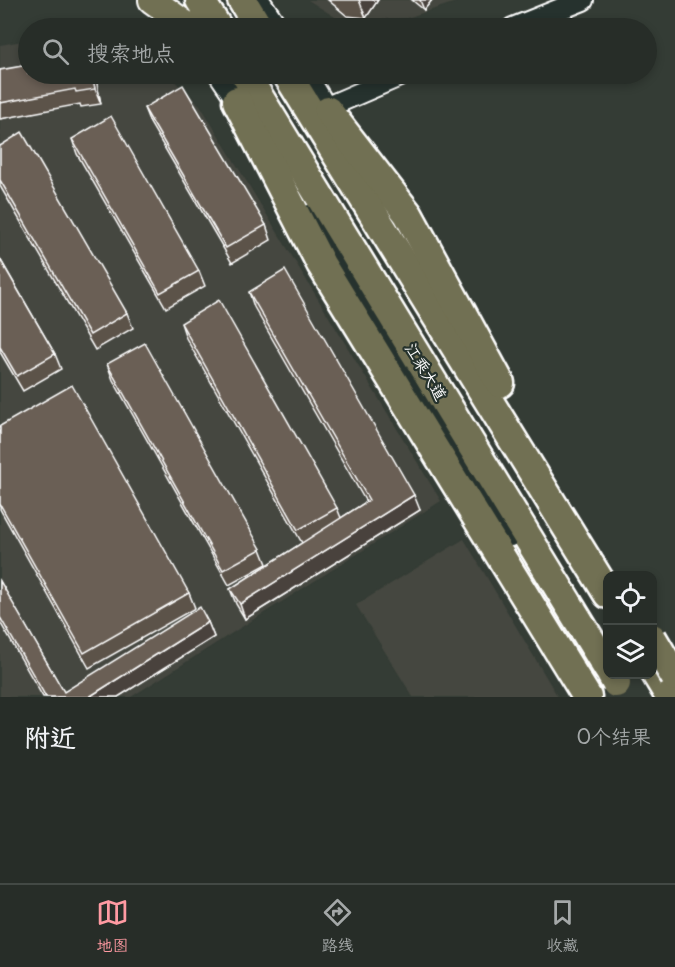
<!DOCTYPE html>
<html lang="zh">
<meta charset="utf-8">
<style>
body{margin:0;font-family:"Playpen Sans","LXGW WenKai TC",sans-serif;background:#333934;color:#f1f3f6}
.controls{position:absolute;right:18px;bottom:18px;display:grid;overflow:hidden;border-radius:12px;box-shadow:0 3px 9px #0003}
.controls button{width:54px;height:54px;display:grid;place-items:center;padding:0;border:0;border-bottom:2px solid #434945;background:#272d28;color:#f1f3f6;font:30px sans-serif}
.list{margin:0;padding:0;list-style:none}
h2{display:flex;justify-content:space-between;align-items:center;height:78px;margin:0;padding:0 24px;font-size:26px}
h2 small{font-size:20px;font-weight:400;color:#a4a8a8}
.icon{flex:none;width:33px;height:33px;fill:none;stroke:currentColor;stroke-width:2;stroke-linecap:round;stroke-linejoin:round}
.map{position:relative;flex:none;width:675px;height:697px;overflow:hidden}
.search{position:absolute;background:#272d28;box-shadow:0 3px 9px #0003;left:18px;right:18px;top:18px;height:66px;display:flex;align-items:center;gap:15px;box-sizing:border-box;padding:0 21px;border-radius:33px;color:#a4a8a8;font-size:22px}
.sheet{height:186px;background:#272d28}
nav{display:flex;justify-content:space-around;align-items:center;box-sizing:border-box;height:84px;border-top:2px solid #434945;background:#272d28;font-size:16px;color:#a4a8a8}
nav a{display:grid;justify-items:center;gap:3px}
nav .on{color:#ff9aa2}
.map>svg:first-child{display:block}
.built{fill:#44463f}
.lines{fill:none;stroke-linecap:round;stroke-linejoin:round}
.minor-casing{stroke:#fff;stroke-width:24}
.major-casing{stroke:#fff;stroke-width:30}
.highway-casing{stroke:#fff;stroke-width:33}
.minor{stroke:#26332d;stroke-width:20}
.major{stroke:#716f52;stroke-width:26}
.highway{stroke:#716f52;stroke-width:28}
.highway-bridge-casing{stroke:#fff;stroke-width:33;stroke-linecap:butt}
.highway-bridge{stroke:#716f52;stroke-width:28}
.wall{fill:#5b5249;stroke:#fff;stroke-width:1.5}
.shaded-wall{fill:#4a423c;stroke:#fff;stroke-width:1.5}
.building{fill:#6a5f55;stroke:#fff;stroke-width:1.5}
.labels{text-anchor:middle;dominant-baseline:central;stroke-width:4.5;stroke-linejoin:round;paint-order:stroke}
.street-label{font-size:16px;fill:#fff;stroke:#26332d}
</style>
<div class="map">
<svg width="675" height="697" viewBox="0 0 675 697">
<rect width="100%" height="100%" fill="#343c35"/>
<filter id="ink" filterUnits="userSpaceOnUse"><feTurbulence type="fractalNoise" baseFrequency=".0167" numOctaves="2"/><feDisplacementMap in="SourceGraphic" scale="12" xChannelSelector="R" yChannelSelector="G"/><feConvolveMatrix kernelMatrix="1 2 1 2 8 2 1 2 1" color-interpolation-filters="sRGB"/></filter>
<g filter="url(#ink)">
<g class="built">
<polygon points="308,0 462,0 407,18 341,21"/>
<polygon points="28,40 28,74 167,74 200,105 441,501 131,697 0,697 0,45"/>
<polygon points="464,539 558,697 413,697 356,605"/>
</g>
<g class="lines">
<g class="minor-casing">
<g id="minor">
<polyline points="259,0 278,28"/>
<polyline points="513,28 583,0"/>
<polyline points="219,74 244,111"/>
<polyline points="306,74 334,121"/>
<polyline points="325,108 404,74"/>
<polyline points="309,215 510,536"/>
</g>
</g>
<g class="major-casing">
<polyline id="major" points="152,0 188,26"/>
</g>
<g class="highway-casing">
<g id="highway">
<polyline points="200,0 218,28"/>
<polyline points="242,0 259,28"/>
<polyline points="245,74 608,669"/>
<polyline points="287,74 608,594"/>
<polyline points="237,101 321,264 587,697"/>
<polyline points="328,111 408,214 500,383"/>
<polyline points="652,667 670,697"/>
</g>
</g>
<use href="#minor" class="minor"/>
<use href="#major" class="major"/>
<use href="#highway" class="highway"/>
<g class="highway-bridge-casing">
<g id="highway-bridge">
<polyline points="652,638 675,677"/>
<polyline points="611,674 616,683"/>
</g>
</g>
<use href="#highway-bridge" class="highway-bridge"/>
</g>
<g class="wall">
<polygon points="328,0 378,0 366,18 347,16"/>
<polygon points="412,0 432,0 424,10"/>
<polygon points="0,70 95,74 101,104 81,107 80,104 0,119"/>
<polygon points="144,108 266,225 271,240 232,263 150,123"/>
<polygon points="72,139 199,271 205,286 166,308 77,154"/>
<polygon points="0,146 127,313 133,328 95,350 0,186"/>
<polygon points="0,259 55,354 61,369 23,391 0,352"/>
<polygon points="249,292 420,510 245,619 236,604 230,589 302,543 186,338 181,323 337,508 341,518 366,502 254,307"/>
<polygon points="107,364 261,549 267,564 229,585 113,380"/>
<polygon points="0,426 189,593 195,608 89,668 0,509"/>
<polygon points="0,581 64,692 208,622 214,637 118,697 43,697 0,622"/>
</g>
<g class="shaded-wall">
<polygon points="359,0 378,0 366,18"/>
<polygon points="420,0 432,0 424,10"/>
<polygon points="92,74 95,74 101,104 95,89"/>
<polygon points="414,495 420,510 245,619 240,604"/>
<polygon points="208,622 214,637 118,697 89,697"/>
</g>
<g class="building">
<polygon points="28,65 28,74 92,74 95,89 76,92 75,89 0,103 0,70"/>
<polygon points="183,85 266,225 226,248 144,108"/>
<polygon points="111,116 199,271 160,293 72,139"/>
<polygon points="22,132 127,313 90,335 0,180 0,146"/>
<polygon points="0,259 55,354 17,376 0,347"/>
<polygon points="285,270 414,495 240,604 230,589 369,500 249,292"/>
<polygon points="219,300 337,508 298,530 181,323"/>
<polygon points="145,343 261,549 223,570 107,364"/>
<polygon points="72,385 189,593 84,653 0,504 0,426"/>
<polygon points="0,581 64,692 200,607 208,622 89,697 46,697 0,617"/>
</g>
</g>
<g class="labels">
<g class="street-label">
<text transform="translate(427 371) rotate(59)">江乘大道</text>
</g>
</g>
</svg>
<div class="controls">
<button><svg class="icon" aria-label="locate" viewBox="0 0 24 24"><circle cx="12" cy="12" r="6"/><path d="M12 2v4M12 18v4M2 12h4M18 12h4"/></svg></button>
<button><svg class="icon" aria-label="layers" viewBox="0 0 24 24"><path d="M12 4l9 5-9 5-9-5zM3 14l9 5 9-5"/></svg></button>
</div>
<div class="search"><svg class="icon" aria-label="search" viewBox="0 0 24 24"><circle cx="10" cy="10" r="6"/><path d="M15 15l6 6"/></svg>搜索地点</div>
</div>
<section class="sheet">
<h2>附近<small>0个结果</small></h2>
<ul class="list">
</ul>
</section>
<nav>
<a class="on"><svg class="icon" aria-label="map" viewBox="0 0 24 24"><path d="M3 6l6-2 6 2 6-2v14l-6 2-6-2-6 2zM9 4v14M15 6v14"/></svg>地图</a>
<a><svg class="icon" aria-label="directions" viewBox="0 0 24 24"><path d="M12 3l9 9-9 9-9-9zM9 14v-3h6M13 9l2 2-2 2"/></svg>路线</a>
<a><svg class="icon" aria-label="saved" viewBox="0 0 24 24"><path d="M7 4h10v16l-5-4-5 4z"/></svg>收藏</a>
</nav>
